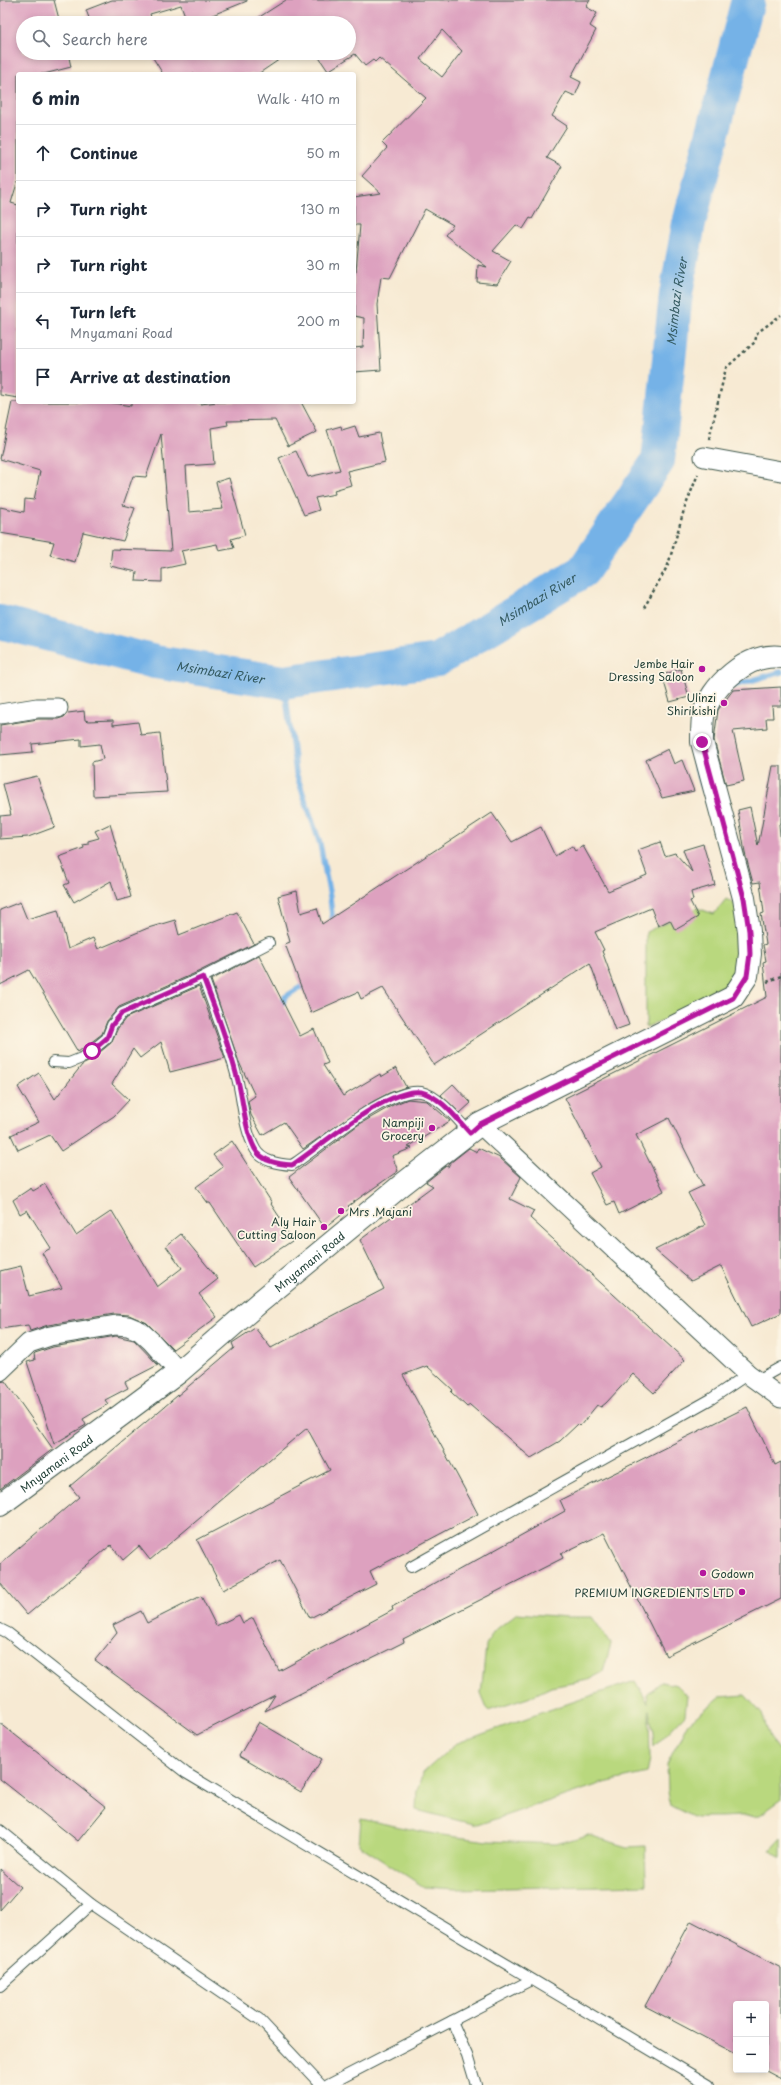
<!DOCTYPE html>
<meta charset="utf-8">
<style>
body{margin:0;font-family:"Playpen Sans",sans-serif;background:#f6f6f7;color:#1f2937}
.controls{position:absolute;right:12px;bottom:12px;display:grid;overflow:hidden;border-radius:4px;box-shadow:0 2px 6px #0003}
.controls button{width:36px;height:36px;display:grid;place-items:center;padding:0;border:0;border-bottom:1px solid #e0e1e3;background:#fff;color:#1f2937;font:20px sans-serif}
.stop{position:absolute;width:12px;height:12px;margin:-9px;border:3px solid #b5179e;border-radius:50%;background:#fff}
.stop.end{background:#b5179e;border-color:#fff;box-shadow:0 1px 4px #0008}
.list{margin:0;padding:0;list-style:none}
h2{display:flex;justify-content:space-between;align-items:center;height:52px;margin:0;padding:0 16px;font-size:17px}
h2 small{font-size:13px;font-weight:400;color:#747a83}
.list li{display:grid;grid-template-columns:26px 1fr auto;gap:12px;align-items:center;box-sizing:border-box;height:56px;padding:0 16px;border-top:1px solid #e0e1e3}
.list b{display:block;font-size:15px;white-space:nowrap}
.list p{margin:0;font-size:13px;white-space:nowrap;color:#747a83}
.list em{font-size:13px;font-style:normal;color:#747a83}
.icon{flex:none;width:22px;height:22px;fill:none;stroke:currentColor;stroke-width:2;stroke-linecap:round;stroke-linejoin:round}
.map{position:relative;flex:none;width:781px;height:2085px;overflow:hidden}
.search{position:absolute;background:#fff;box-shadow:0 2px 6px #0003;left:16px;top:16px;width:340px;height:44px;display:flex;align-items:center;gap:10px;box-sizing:border-box;padding:0 14px;border-radius:22px;color:#747a83;font-size:15px}
.panel{position:absolute;background:#fff;box-shadow:0 2px 6px #0003;left:16px;top:72px;width:340px;height:332px;border-radius:4px}
.map>svg:first-child{display:block}
.green{fill:#b9d87e;stroke:#6c8a59}
.lines{fill:none;stroke-linecap:round;stroke-linejoin:round}
.stream{stroke:#75b2e7;stroke-width:5.5}
.river{stroke:#75b2e7;stroke-width:34}
.building{fill:#dda1bf;fill-rule:evenodd}
.service-casing{stroke:#3f574c;stroke-width:12}
.minor-casing{stroke:#3f574c;stroke-width:21}
.tertiary-casing{stroke:#3f574c;stroke-width:24}
.path{stroke:#3f574c;stroke-width:2.5;stroke-dasharray:3 3;stroke-linecap:butt}
.service{stroke:#fff;stroke-width:10}
.minor{stroke:#fff;stroke-width:19}
.tertiary{stroke:#fff;stroke-width:22}
.route{stroke:#b5179e;stroke-width:5}
.poi-dot{fill:#b5179e;stroke:#fcf5e5;stroke-width:1.5}
.labels{text-anchor:middle;dominant-baseline:central;stroke-width:3.5;stroke-linejoin:round;paint-order:stroke}
.poi-label{font-size:11px;fill:#1f3d34;stroke:#fcf5e5;text-anchor:end}
.street-label{font-size:11px;fill:#1f3d34;stroke:#fcf5e5}
.water-label{font-size:12px;font-style:italic;fill:#345a61;stroke:#fcf5e5}
</style>
<div class="map">
<svg width="781" height="2085" viewBox="0 0 781 2085">
<rect width="100%" height="100%" fill="#fcf5e5"/>
<filter id="ink" filterUnits="userSpaceOnUse"><feTurbulence type="fractalNoise" baseFrequency=".025" numOctaves="2"/><feDisplacementMap in="SourceGraphic" scale="8" xChannelSelector="R" yChannelSelector="G"/><feConvolveMatrix kernelMatrix="1 2 1 2 8 2 1 2 1" color-interpolation-filters="sRGB"/></filter>
<filter id="wash" filterUnits="userSpaceOnUse"><feTurbulence type="fractalNoise" baseFrequency=".012" numOctaves="4" result="noise"/><feDisplacementMap in="SourceGraphic" scale="16" xChannelSelector="R" yChannelSelector="G"/><feGaussianBlur stdDeviation="0.9" result="paint"/><feColorMatrix in="noise" values="0 0 0 0 0 0 0 0 0 0 0 0 0 0 0 0 0 1.4 0 .05"/><feComposite in="paint" operator="in"/></filter>
<g filter="url(#wash)">
<rect width="100%" height="100%" fill="#f7ead3"/>
<g class="green">
<polygon points="726,899 737,905 741,968 724,989 686,1011 646,1027 646,932 697,908 714,914"/>
<polygon points="517,1613 567,1617 592,1617 611,1644 603,1672 588,1680 551,1687 528,1698 488,1711 481,1694 486,1646 493,1632"/>
<polygon points="635,1681 648,1703 647,1694 661,1682 677,1685 687,1695 685,1715 654,1747 653,1733 649,1710 650,1759 647,1773 600,1784 477,1825 416,1810 417,1791 423,1773 455,1744 546,1711"/>
<polygon points="745,1695 762,1714 770,1738 781,1752 781,1800 760,1815 721,1817 693,1817 671,1806 668,1792 667,1764 688,1723 720,1697"/>
<polygon points="361,1819 434,1834 488,1841 556,1844 588,1835 628,1847 645,1846 646,1885 456,1889 424,1887 359,1845"/>
<polygon points="781,1838 781,1859 770,1850"/>
</g>
<g class="lines">
<g class="stream">
<polyline points="284,682 296,773 320,844 330,897 333,924"/>
<polyline points="729,687 781,672"/>
<polyline points="695,763 704,790"/>
<polyline points="281,1008 285,997 307,983"/>
</g>
<path class="river" id="s1" d="M0,622L155,662L284,682L437,660L583,571L658,461L676,294L689,223L748,0"/>
</g>
<g id="blocks">
<g class="building">
<polygon points="0,0 54,0 60,23 23,23 23,53 68,53 71,67 44,74 18,74 18,180 11,203 18,205 18,398 0,395"/>
<polygon points="112,0 247,0 247,1 210,16 187,21 181,5 150,14 153,23 91,23 86,10"/>
<path d="M286,0H590L586,7L597,13L590,26L596,30L571,77L581,82L575,96L566,92L552,116L567,126L547,158L562,166L532,219L530,218L523,229L516,225L493,251L511,261L497,284L477,282L478,265L487,267L445,235L453,225L425,209L390,278L381,277L377,304L381,370L354,372V348L363,347L364,318L354,316V272H356L360,225H354V197L381,193L362,176L387,148L382,143L426,98L379,58L375,62L373,60L365,66L355,54L328,71L316,53H349V23H250ZM442,30L462,51L442,77L420,59Z"/>
<polygon points="150,53 289,53 258,74 163,74"/>
<polygon points="12,402 108,402 131,406 131,402 200,402 200,404 218,402 301,402 317,432 288,446 275,420 227,421 228,425 211,428 214,464 186,466 189,512 223,509 216,482 229,478 245,535 231,539 234,548 219,551 217,544 181,551 182,552 185,564 162,569 162,582 136,581 137,572 110,566 112,549 171,551 161,434 146,477 133,476 123,505 135,508 123,541 83,532 75,562 50,555 54,542 0,533 0,507 24,512 25,499 34,500 40,471 0,459"/>
<polygon points="341,426 342,430 355,426 359,437 379,433 385,462 347,471 351,485 334,490 335,494 315,498 319,510 304,515 279,458 296,451 308,477 340,470 327,430"/>
<polygon points="681,669 689,697 670,702 662,675"/>
<polygon points="781,687 781,706 772,706 773,718 766,718 767,728 733,731 744,781 726,785 714,740 718,710 733,690"/>
<polygon points="84,711 85,720 88,721 113,720 113,725 138,722 141,735 160,733 167,792 93,796 92,762 103,759 100,744 81,746 81,739 32,744 33,752 0,755 0,725 38,719 58,719 64,717 68,713"/>
<polygon points="668,749 674,764 682,760 694,791 662,798 646,760"/>
<polygon points="773,766 781,766 781,823 779,824 781,847 781,1313 751,1327 721,1266 691,1281 655,1250 705,1225 688,1193 703,1186 669,1118 636,1135 664,1191 619,1214 614,1202 607,1205 590,1173 601,1167 565,1098 767,997 763,962 766,961 763,945 766,944 761,914 764,913 760,882 753,883 745,853 738,810 750,807 758,846"/>
<polygon points="37,776 55,827 28,837 0,839 0,816 11,815 3,784"/>
<polygon points="492,813 512,842 541,827 555,856 572,846 575,851 583,846 608,891 647,875 638,850 660,842 665,856 675,853 692,872 683,850 703,844 715,885 691,892 693,900 690,901 698,917 675,930 670,920 658,926 651,908 595,932 604,950 602,951 629,1025 615,1030 590,963 434,1065 383,988 361,999 358,992 311,1013 285,944 290,942 278,896 297,891 301,913 317,908 322,924"/>
<polygon points="110,824 131,897 117,901 111,881 74,902 64,885 69,883 59,857 84,848 83,845 88,844 88,841 99,838 95,831"/>
<polygon points="20,902 27,919 58,910 68,949 93,938 98,949 148,928 175,920 179,935 237,912 254,944 200,971 119,1007 107,1021 102,1034 78,1052 29,970 0,985 0,910"/>
<polygon points="259,955 300,1036 314,1029 328,1063 323,1065 343,1096 380,1074 381,1077 396,1068 406,1087 389,1093 370,1103 303,1149 284,1122 262,1135 251,1115 248,1101 255,1096 239,1062 211,980"/>
<polygon points="199,986 225,1058 170,1072 161,1042 140,1058 133,1049 112,1084 129,1100 114,1116 61,1151 50,1135 18,1150 11,1135 39,1122 18,1087 39,1073 55,1099 82,1065 88,1062 111,1043 118,1028 126,1018"/>
<polygon points="453,1084 471,1103 460,1113 441,1095"/>
<polygon points="408,1099 427,1101 450,1121 408,1147 412,1148 392,1156 398,1171 348,1206 350,1208 325,1228 289,1177 358,1125 393,1105"/>
<polygon points="232,1141 272,1203 271,1204 286,1227 284,1228 292,1241 253,1267 210,1203 208,1203 196,1187 223,1167 213,1155"/>
<polygon points="469,1148 477,1152 478,1148 500,1158 521,1177 510,1199 534,1211 530,1218 685,1360 654,1393 633,1374 606,1403 601,1407 597,1405 580,1426 578,1424 560,1441 531,1458 470,1405 467,1407 451,1392 453,1390 427,1366 403,1375 478,1514 370,1571 376,1584 310,1618 280,1560 223,1590 197,1540 330,1470 307,1428 150,1560 139,1546 123,1560 111,1545 27,1615 0,1583 0,1564 79,1497 70,1486 234,1348 232,1343 255,1328 271,1348 384,1289 360,1240 433,1186 426,1182 446,1166 448,1167 450,1163"/>
<polygon points="45,1184 76,1235 112,1211 157,1287 182,1268 166,1246 181,1234 218,1279 199,1294 217,1317 173,1349 147,1323 129,1315 114,1314 48,1325 30,1331 28,1325 0,1329 0,1271 21,1266 29,1296 62,1288 42,1253 51,1248 27,1210 20,1214 13,1200 31,1188 33,1191"/>
<polygon points="116,1336 134,1340 158,1365 125,1382 128,1388 105,1400 108,1404 83,1419 86,1425 54,1444 27,1362 35,1360 34,1354 35,1353 53,1347"/>
<polygon points="5,1381 53,1449 0,1489 0,1382"/>
<polygon points="747,1407 775,1465 781,1462 781,1599 666,1656 604,1533 561,1554 563,1558 403,1639 404,1642 265,1711 275,1695 197,1735 95,1660 117,1633 113,1625 141,1611 147,1623 201,1596 216,1626 239,1615 243,1623 253,1618 279,1671 393,1610 392,1607 565,1511 560,1500"/>
<polygon points="259,1722 322,1759 301,1792 239,1756"/>
<polygon points="0,1723 106,1807 78,1841 0,1779"/>
<polygon points="0,1869 20,1887 0,1910"/>
<polygon points="691,1921 781,1968 781,2078 766,2070 766,2004 736,2004 736,2054 645,2006"/>
</g>
</g>
</g>
<g filter="url(#ink)">
<use href="#blocks" fill-opacity="0" stroke="#3f574c" stroke-width="1"/>
<g class="lines">
<g class="service-casing">
<g id="service">
<path d="M203,977C215,1010 228,1043 237,1078C243,1101 243,1127 255,1149C262,1162 279,1164 292,1165C320,1147 388,1087 421,1092C438,1095 458,1120 470,1133"/>
<polyline points="53,1062 69,1063 84,1057 107,1038 112,1025 122,1013 203,977 269,943"/>
<polyline points="756,1381 781,1367"/>
<polyline points="411,1567 711,1399 748,1374"/>
<polyline points="0,1629 8,1633 186,1773 709,2085"/>
<polyline points="0,1830 91,1904 259,2019 321,2085"/>
<polyline points="0,1986 91,1904"/>
<polyline points="452,2021 467,2055 476,2085"/>
<polyline points="328,2085 531,1980"/>
</g>
</g>
<g class="minor-casing">
<g id="minor">
<polyline points="704,457 781,471"/>
<polyline points="0,714 37,708 58,708"/>
<polyline points="480,1124 748,1374 781,1398"/>
<polyline points="0,1371 29,1343 50,1336 116,1325 128,1326 140,1331 151,1341 179,1372"/>
</g>
</g>
<g class="tertiary-casing">
<g id="tertiary">
<path id="s2" d="M0,1505L179,1372L261,1301L403,1184L480,1124L733,997L747,976L750,954L749,931L744,898L702,742C702,734 702,725 703,717C710,686 748,652 781,657"/>
</g>
</g>
<g class="path">
<polyline points="709,439 726,368 755,342 757,333 781,315"/>
<polyline points="644,608 668,565 684,510 698,474"/>
<polyline points="767,982 781,976"/>
</g>
<use href="#service" class="service"/>
<use href="#minor" class="minor"/>
<use href="#tertiary" class="tertiary"/>
</g>
</g>
<g class="lines" filter="url(#ink)">
<path class="route" d="M92,1051L107,1038L112,1025L122,1013L203,977C216,1011 229,1045 238,1081C244,1103 244,1128 255,1149C262,1162 279,1164 292,1165C320,1147 388,1087 421,1092C440,1096 457,1119 470,1133L480,1124L733,998L747,976L750,954L749,931L744,898L702,742"/>
</g>
<g class="poi-dot">
<circle cx="702" cy="669" r="4"/>
<circle cx="724" cy="703" r="4"/>
<circle cx="432" cy="1128" r="4"/>
<circle cx="341" cy="1211" r="4"/>
<circle cx="324" cy="1227" r="4"/>
<circle cx="703" cy="1573" r="4"/>
<circle cx="742" cy="1592" r="4"/>
</g>
<g class="labels">
<g class="poi-label">
<text x="694" y="663">Jembe Hair<tspan x="694" dy="13">Dressing Saloon</tspan></text>
<text x="716" y="697">Ulinzi<tspan x="716" dy="13">Shirikishi</tspan></text>
<text x="424" y="1122">Nampiji<tspan x="424" dy="13">Grocery</tspan></text>
<text x="349" y="1211" text-anchor="start">Mrs .Majani</text>
<text x="316" y="1221">Aly Hair<tspan x="316" dy="13">Cutting Saloon</tspan></text>
<text x="711" y="1573" text-anchor="start">Godown</text>
<text x="734" y="1592">PREMIUM INGREDIENTS LTD</text>
</g>
<g class="street-label">
<text stroke="none"><textPath href="#s2" startOffset="394">Mnyamani Road</textPath></text>
<text stroke="none"><textPath href="#s2" startOffset="70">Mnyamani Road</textPath></text>
</g>
<g class="water-label">
<text stroke="none"><textPath href="#s1" startOffset="910">Msimbazi River</textPath></text>
<text stroke="none"><textPath href="#s1" startOffset="562">Msimbazi River</textPath></text>
<text stroke="none"><textPath href="#s1" startOffset="226">Msimbazi River</textPath></text>
</g>
</g>
</svg>
<div class="controls">
<button>+</button>
<button>−</button>
</div>
<div class="stop" style="left:92px;top:1051px"></div>
<div class="stop end" style="left:702px;top:742px"></div>
<div class="search"><svg class="icon" aria-label="search" viewBox="0 0 24 24"><circle cx="10" cy="10" r="6"/><path d="M15 15l6 6"/></svg>Search here</div>
<section class="panel">
<h2>6 min<small>Walk · 410 m</small></h2>
<ul class="list">
<li><svg class="icon" aria-label="ahead" viewBox="0 0 24 24"><path d="M12 20V5M6 11l6-6 6 6"/></svg><div><b>Continue</b></div><em>50 m</em></li>
<li><svg class="icon" aria-label="right" viewBox="0 0 24 24"><path d="M7 20v-9h11M14 6l5 5-5 5"/></svg><div><b>Turn right</b></div><em>130 m</em></li>
<li><svg class="icon" aria-label="right" viewBox="0 0 24 24"><path d="M7 20v-9h11M14 6l5 5-5 5"/></svg><div><b>Turn right</b></div><em>30 m</em></li>
<li><svg class="icon" aria-label="left" viewBox="0 0 24 24"><path d="M17 20v-9H6M10 6l-5 5 5 5"/></svg><div><b>Turn left</b><p>Mnyamani Road</p></div><em>200 m</em></li>
<li><svg class="icon" aria-label="arrive" viewBox="0 0 24 24"><path d="M6 21V4h12l-3 4 3 4H6"/></svg><div><b>Arrive at destination</b></div></li>
</ul>
</section>
</div>
